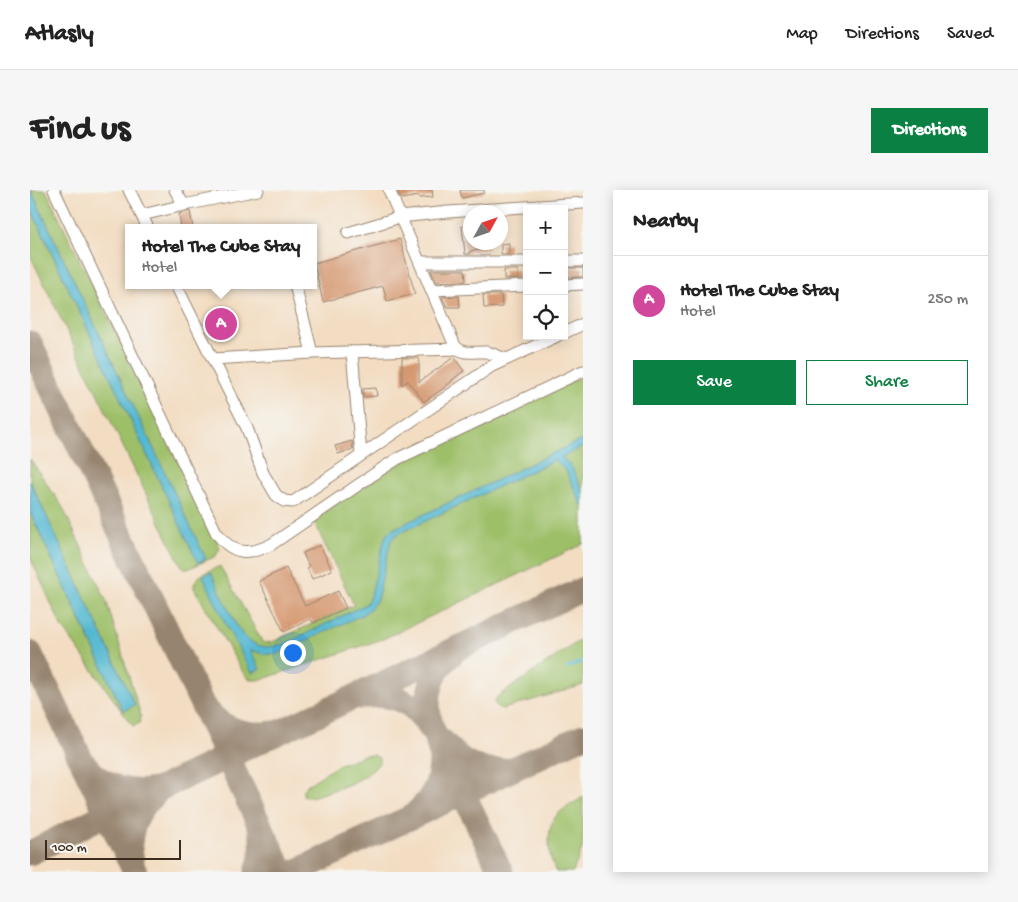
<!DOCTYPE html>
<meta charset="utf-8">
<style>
body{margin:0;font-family:"Gochi Hand",sans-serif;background:#f6f6f6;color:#222}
.controls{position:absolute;right:15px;top:15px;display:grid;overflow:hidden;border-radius:0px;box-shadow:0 2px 12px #0003}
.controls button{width:45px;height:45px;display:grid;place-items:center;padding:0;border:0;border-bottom:1px solid #e0e0e0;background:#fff;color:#222;font:25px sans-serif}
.compass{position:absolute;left:433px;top:15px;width:45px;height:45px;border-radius:50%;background:#fff;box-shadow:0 2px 12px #0003;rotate:50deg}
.scale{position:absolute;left:15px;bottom:12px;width:136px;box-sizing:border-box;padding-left:5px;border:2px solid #3b2a1e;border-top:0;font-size:14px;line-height:18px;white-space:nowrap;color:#3b2a1e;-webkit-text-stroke:4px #f6f6f2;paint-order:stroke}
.you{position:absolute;left:262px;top:462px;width:18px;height:18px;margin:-12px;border:4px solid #fff;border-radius:50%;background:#1a73e8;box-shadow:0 0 0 8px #1a73e833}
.badge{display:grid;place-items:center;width:32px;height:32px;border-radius:50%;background:#0b8043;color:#fff;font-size:16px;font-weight:700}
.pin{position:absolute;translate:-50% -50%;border:2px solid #fff;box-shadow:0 1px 5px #0006}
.popup{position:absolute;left:95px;top:34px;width:192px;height:65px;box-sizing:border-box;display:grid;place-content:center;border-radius:0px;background:#fff;filter:drop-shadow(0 1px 4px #0005);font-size:16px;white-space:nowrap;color:#767676}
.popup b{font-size:19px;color:#222}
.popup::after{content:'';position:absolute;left:50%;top:100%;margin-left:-10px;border:10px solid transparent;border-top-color:#fff}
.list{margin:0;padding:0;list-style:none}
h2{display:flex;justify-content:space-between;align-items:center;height:65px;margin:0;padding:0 20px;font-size:21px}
h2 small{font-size:16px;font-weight:400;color:#767676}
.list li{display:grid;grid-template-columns:32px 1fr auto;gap:15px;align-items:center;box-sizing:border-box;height:90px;padding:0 20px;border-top:1px solid #e0e0e0}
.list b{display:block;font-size:19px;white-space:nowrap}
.list p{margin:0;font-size:16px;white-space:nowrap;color:#767676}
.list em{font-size:16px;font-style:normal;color:#767676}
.actions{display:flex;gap:10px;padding:15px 20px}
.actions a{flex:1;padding:11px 0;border:1px solid #0b8043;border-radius:0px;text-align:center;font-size:18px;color:#0b8043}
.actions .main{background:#0b8043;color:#fff}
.icon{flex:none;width:28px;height:28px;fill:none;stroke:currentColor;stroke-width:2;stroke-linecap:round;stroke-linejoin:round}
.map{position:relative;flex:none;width:553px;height:682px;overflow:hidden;border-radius:0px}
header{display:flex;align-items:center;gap:30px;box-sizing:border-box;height:70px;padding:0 25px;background:#fff;border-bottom:1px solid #e0e0e0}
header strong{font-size:24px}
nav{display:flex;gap:28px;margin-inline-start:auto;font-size:18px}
.intro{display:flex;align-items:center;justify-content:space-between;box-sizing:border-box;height:120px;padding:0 30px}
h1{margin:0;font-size:35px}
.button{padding:12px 22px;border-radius:0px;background:#0b8043;color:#fff;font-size:18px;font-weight:700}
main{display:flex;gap:30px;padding:0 30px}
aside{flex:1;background:#fff;border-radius:0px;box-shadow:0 2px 12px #0003}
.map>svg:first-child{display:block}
.green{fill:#9dbf68;stroke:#6c7443}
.water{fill:#53b8d1;stroke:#477178}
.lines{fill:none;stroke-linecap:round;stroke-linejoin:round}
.stream{stroke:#53b8d1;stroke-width:2.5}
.taxiway{stroke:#978470;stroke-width:25}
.building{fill:#d59770}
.minor-casing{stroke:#978470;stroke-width:13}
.minor{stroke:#fff;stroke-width:11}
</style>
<header>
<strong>Atlasly</strong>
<nav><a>Map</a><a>Directions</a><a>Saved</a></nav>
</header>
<div class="intro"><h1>Find us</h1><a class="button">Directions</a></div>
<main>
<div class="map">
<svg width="553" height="682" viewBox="0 0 553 682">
<rect width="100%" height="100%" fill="#f6f6f2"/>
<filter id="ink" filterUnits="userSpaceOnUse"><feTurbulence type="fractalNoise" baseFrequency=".02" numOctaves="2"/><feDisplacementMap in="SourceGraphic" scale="10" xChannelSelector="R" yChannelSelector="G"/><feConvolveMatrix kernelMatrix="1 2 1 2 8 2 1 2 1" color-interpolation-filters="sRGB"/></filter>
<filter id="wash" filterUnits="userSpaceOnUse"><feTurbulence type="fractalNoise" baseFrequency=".0096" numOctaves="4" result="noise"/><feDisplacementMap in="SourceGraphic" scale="20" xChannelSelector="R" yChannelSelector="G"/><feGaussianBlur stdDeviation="1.12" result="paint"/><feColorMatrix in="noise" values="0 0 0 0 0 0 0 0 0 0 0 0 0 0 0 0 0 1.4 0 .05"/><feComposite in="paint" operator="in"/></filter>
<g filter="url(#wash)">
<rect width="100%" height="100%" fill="#f3ddc2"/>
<g class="green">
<polygon points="1,0 16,0 190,358 186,366 158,379 154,378 151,375 138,349 0,65 0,17 168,372 175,369"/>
<path d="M553,186V354L353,449L233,489C225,491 220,491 214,484L164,398C163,385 180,381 190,376L233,453L242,452L324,415L283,330L371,272Z"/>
<polygon points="0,269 32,316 76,410 111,526 110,533 103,536 98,530 31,435 0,367 0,322 93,521 104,515 0,291"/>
<polygon points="553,448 553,495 473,519 467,517 464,512 467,507"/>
<path d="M335,565H344L349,568V573C334,593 305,599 282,607H277L273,605V599L277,595L310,574Z"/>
<path d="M553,607V656L543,682H526C518,668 515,638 527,625C532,619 546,612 553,607Z"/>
</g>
<g class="water">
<polygon points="0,0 1,0 176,369 168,373 0,17"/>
<polygon points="553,249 553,257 532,267 542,278 553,301 553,318 536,281 525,270 366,345 361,350 347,410 340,419 332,425 247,464 234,464 220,460 230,479 222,483 198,439 173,386 181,382 207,437 213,445 220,451 227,455 236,457 253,455 336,414 341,404 355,347 361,340"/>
<polygon points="0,291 105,515 93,521 0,322"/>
</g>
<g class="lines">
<polyline class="stream" points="537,478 553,471"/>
<g class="taxiway">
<polyline points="0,153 252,682"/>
<polyline points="0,463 105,682"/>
<path d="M331,507C368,501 384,513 404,543L471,682"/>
<path d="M176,520C194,541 217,547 243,543"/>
<path d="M413,552C419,559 426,566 434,571C447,579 466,583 481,579"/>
<path d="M57,577C74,597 99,605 124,600"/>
<path d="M387,622C405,607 414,584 410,560C408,550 402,540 400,530C394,506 403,479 422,464"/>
<polyline points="0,663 76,624 553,399"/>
<path d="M102,671C96,646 105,621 125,604"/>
<path d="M227,682C232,668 234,656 231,642"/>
<polyline points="265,682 553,546"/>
</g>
</g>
<g id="blocks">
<g class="building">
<polygon points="367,0 402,0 403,7 389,8 389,6 371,9"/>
<polygon points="430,0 454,0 454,3 432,8"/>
<polygon points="160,21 163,38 151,38 149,24"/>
<polygon points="440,35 440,52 457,52 458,59 440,61 440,64 435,64 432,36"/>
<polygon points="370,49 385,104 357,111 353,96 293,112 284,73"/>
<polygon points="479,53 479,64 471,64 471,54"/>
<rect x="534" y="78" width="19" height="9"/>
<polygon points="401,80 435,80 436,91 406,92"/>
<rect x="474" y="80" width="14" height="9"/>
<polygon points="453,105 471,105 472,117 454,118"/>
<polygon points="429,106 430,117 417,117 412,107"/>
<polygon points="424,167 434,181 422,190 422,191 414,198 394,212 378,191 372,195 372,168 389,168 389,192"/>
<polygon points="346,198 347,206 333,207 333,199"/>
<polygon points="322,251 323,259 308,264 305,256"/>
<polygon points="290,355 302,380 282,389 277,378 279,377 273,363"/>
<polygon points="256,378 275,416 308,401 316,418 283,433 281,429 254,442 229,391"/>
</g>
</g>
</g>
<g filter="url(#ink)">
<use href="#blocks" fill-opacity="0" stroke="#978470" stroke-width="1"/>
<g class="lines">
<g class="minor-casing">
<g id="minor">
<path d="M24,0L186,342C202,365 219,366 242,354L353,278L367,269L553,181"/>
<polyline points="99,0 118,38"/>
<polyline points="145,0 154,15"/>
<path d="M359,0L425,156C434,166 445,161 457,162C463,164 470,167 477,169"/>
<polyline points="112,25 154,15 228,0"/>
<polyline points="318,43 370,27 418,22 553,13"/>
<polyline points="534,71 553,71"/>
<polyline points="390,72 497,72"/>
<polyline points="146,95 217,238 233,283 246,305 254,311 263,312 462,176 527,146"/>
<polyline points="265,95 282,163"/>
<polyline points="534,95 553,94"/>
<polyline points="401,100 497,96"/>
<polyline points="534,143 553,134"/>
<polyline points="322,162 331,265"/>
<polyline points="183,169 282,163 428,159"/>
</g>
</g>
<use href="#minor" class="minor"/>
</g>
</g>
</svg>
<div class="controls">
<button>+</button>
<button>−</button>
<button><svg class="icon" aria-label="locate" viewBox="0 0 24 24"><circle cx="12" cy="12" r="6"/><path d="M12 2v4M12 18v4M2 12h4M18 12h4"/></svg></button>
</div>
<svg class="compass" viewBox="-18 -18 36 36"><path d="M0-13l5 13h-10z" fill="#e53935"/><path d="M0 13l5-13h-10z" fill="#767676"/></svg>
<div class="scale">100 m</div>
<div class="you"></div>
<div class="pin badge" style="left:191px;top:134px;background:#d1479c">A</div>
<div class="popup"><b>Hotel The Cube Stay</b>Hotel</div>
</div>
<aside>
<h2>Nearby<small></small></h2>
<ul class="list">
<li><span class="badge" style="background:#d1479c">A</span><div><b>Hotel The Cube Stay</b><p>Hotel</p></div><em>250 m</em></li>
</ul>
<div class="actions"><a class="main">Save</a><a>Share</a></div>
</aside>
</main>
